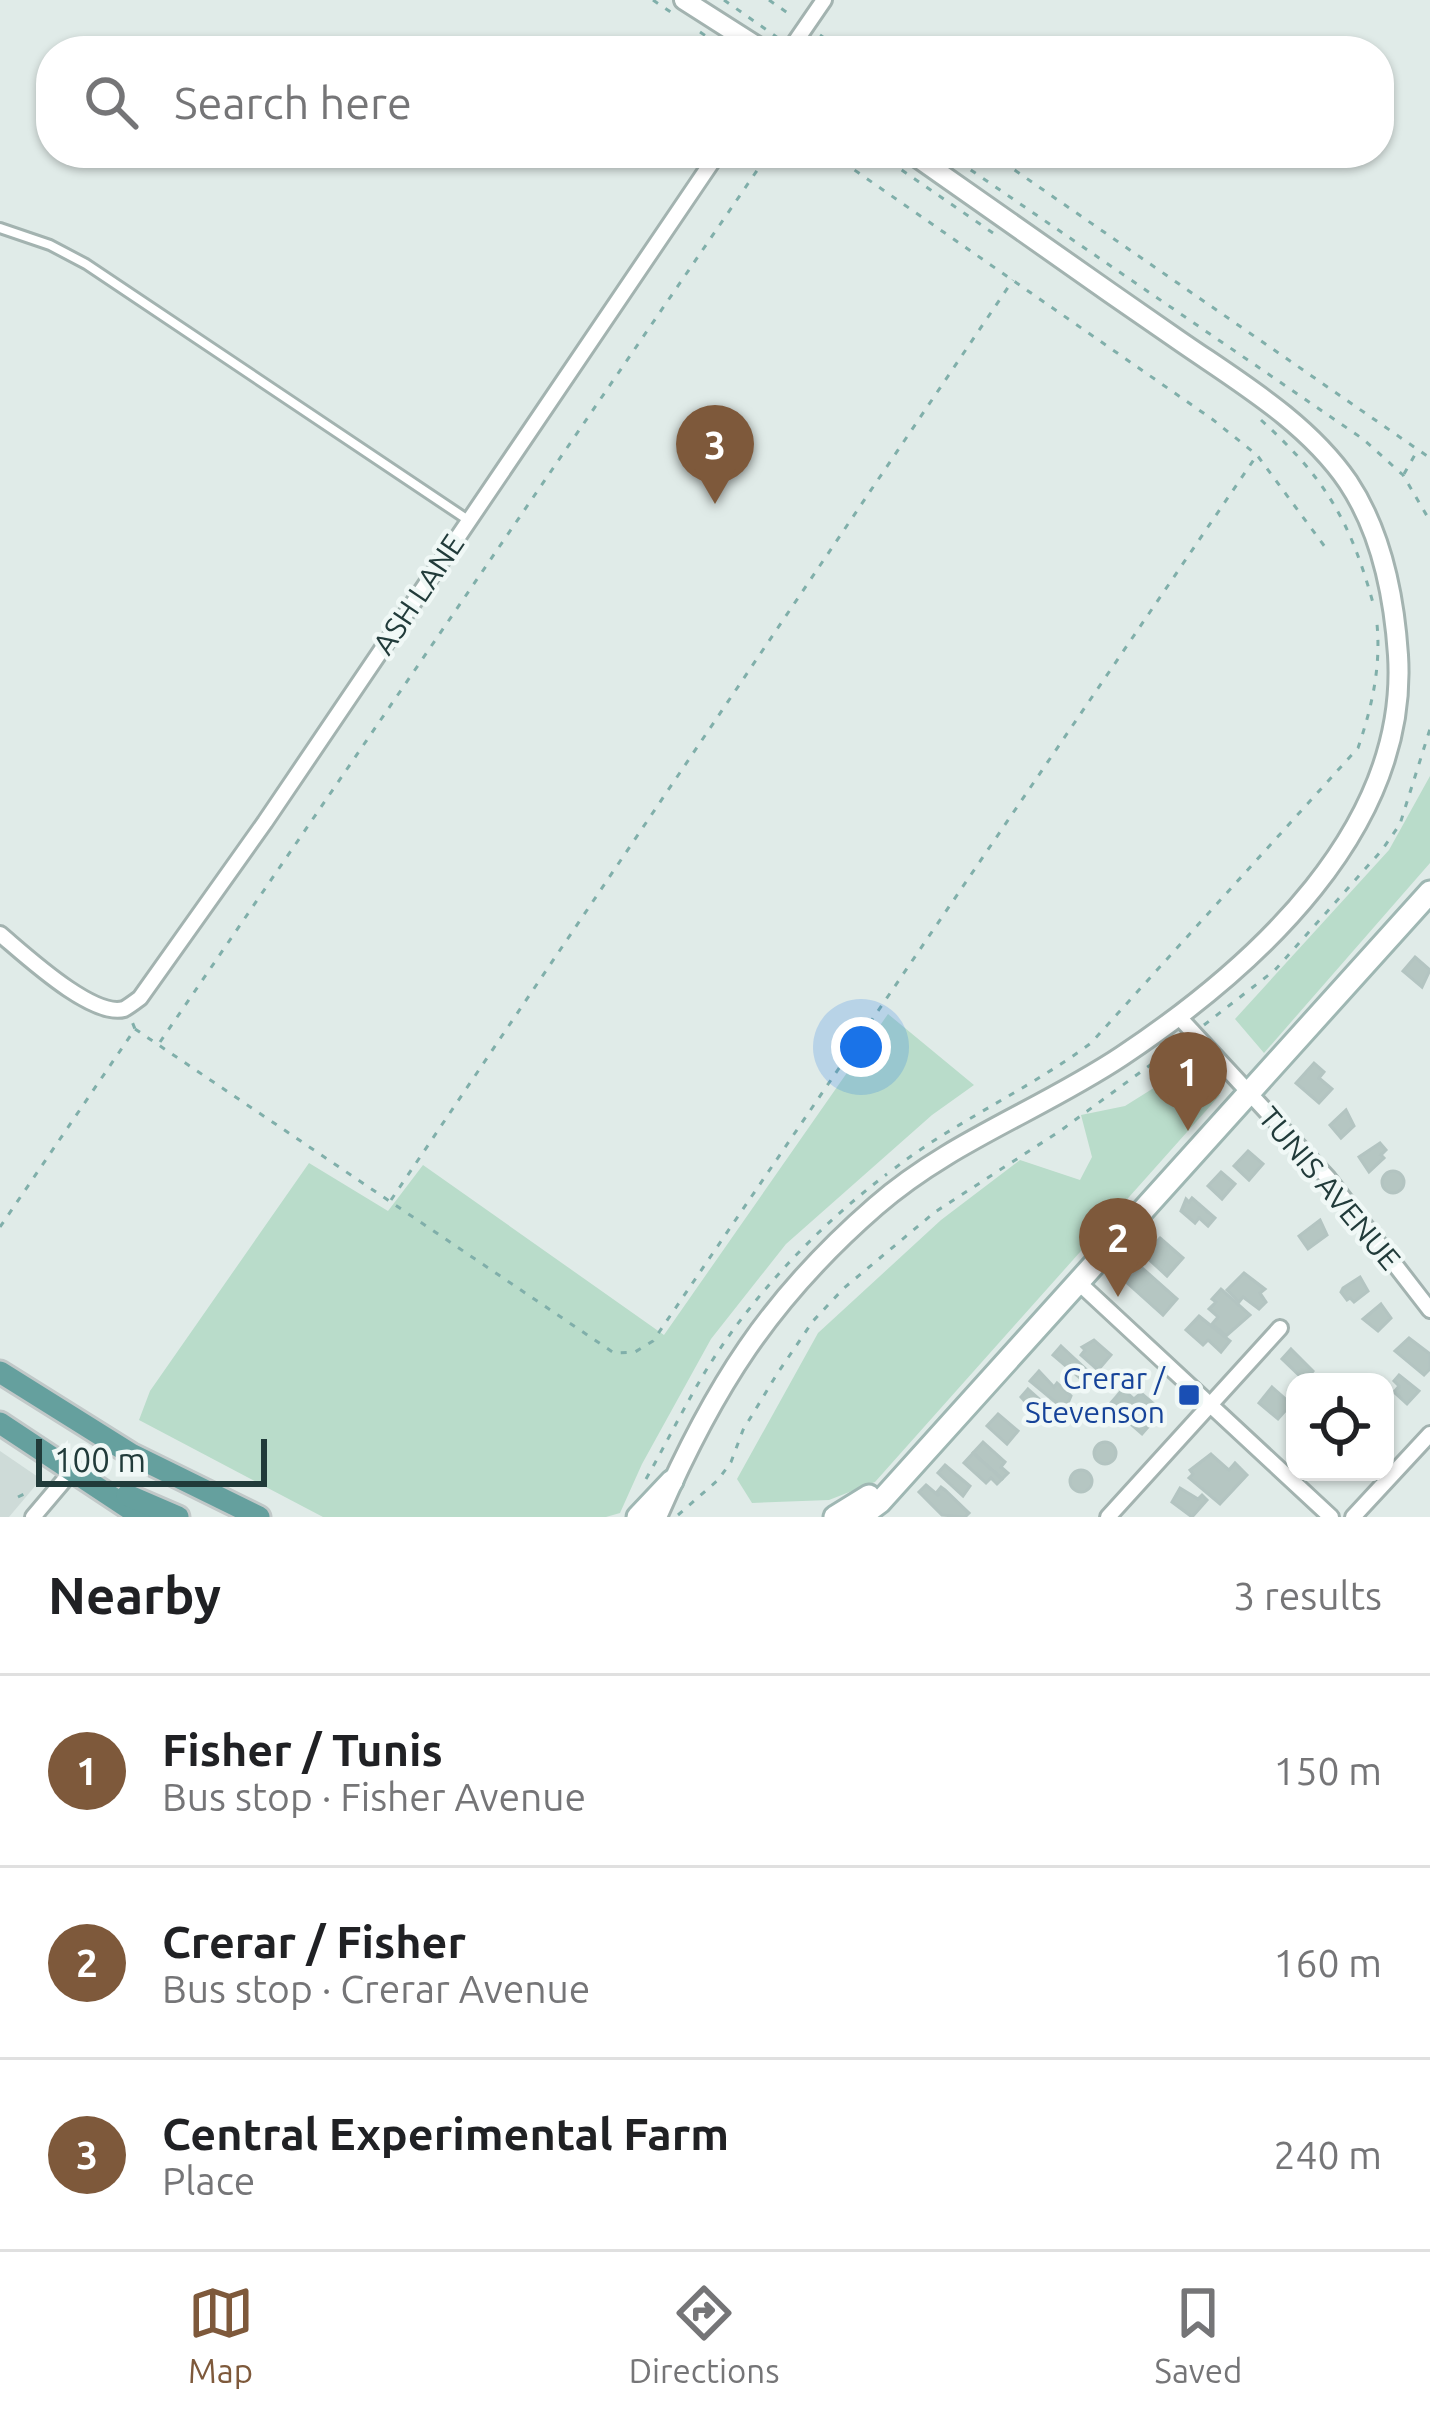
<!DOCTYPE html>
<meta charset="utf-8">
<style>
body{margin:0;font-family:Ubuntu,sans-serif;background:#f6f6f6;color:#202124}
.controls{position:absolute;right:36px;bottom:36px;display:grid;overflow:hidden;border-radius:24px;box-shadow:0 3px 9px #0004}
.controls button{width:108px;height:108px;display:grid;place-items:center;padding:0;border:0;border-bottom:3px solid #e0e0e0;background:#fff;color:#202124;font:60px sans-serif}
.scale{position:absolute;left:36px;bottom:30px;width:231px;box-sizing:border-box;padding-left:12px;border:6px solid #213b3a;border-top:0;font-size:33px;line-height:42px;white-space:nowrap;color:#213b3a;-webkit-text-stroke:9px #f0f8f6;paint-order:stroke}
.you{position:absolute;left:861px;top:1047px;width:42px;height:42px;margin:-30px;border:9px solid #fff;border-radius:50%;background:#1a73e8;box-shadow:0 0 0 18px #1a73e833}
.badge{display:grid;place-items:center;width:78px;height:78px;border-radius:50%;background:#7e593b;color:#fff;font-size:39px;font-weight:700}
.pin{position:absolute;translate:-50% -99px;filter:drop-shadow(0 3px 6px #0008)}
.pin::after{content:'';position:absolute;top:63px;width:42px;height:36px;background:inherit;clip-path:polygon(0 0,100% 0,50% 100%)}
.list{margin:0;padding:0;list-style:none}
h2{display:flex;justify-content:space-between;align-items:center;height:156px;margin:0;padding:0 48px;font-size:51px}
h2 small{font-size:39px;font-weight:400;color:#757577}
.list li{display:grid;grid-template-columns:78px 1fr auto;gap:36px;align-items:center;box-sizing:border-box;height:192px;padding:0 48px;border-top:3px solid #e0e0e0}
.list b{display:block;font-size:45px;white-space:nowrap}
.list p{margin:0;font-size:39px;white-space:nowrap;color:#757577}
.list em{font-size:39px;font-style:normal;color:#757577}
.icon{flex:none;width:66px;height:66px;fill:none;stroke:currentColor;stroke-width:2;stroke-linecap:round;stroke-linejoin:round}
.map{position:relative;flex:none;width:1430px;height:1517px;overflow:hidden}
.search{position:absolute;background:#fff;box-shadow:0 3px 9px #0004;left:36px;right:36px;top:36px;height:132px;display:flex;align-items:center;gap:30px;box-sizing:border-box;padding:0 42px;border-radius:48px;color:#757577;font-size:45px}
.sheet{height:732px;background:#fff}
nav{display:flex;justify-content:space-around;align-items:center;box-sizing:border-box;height:168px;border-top:3px solid #e0e0e0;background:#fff;font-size:33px;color:#757577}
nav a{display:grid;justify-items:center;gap:6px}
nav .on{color:#7e593b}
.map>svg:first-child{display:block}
.built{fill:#cedbd8}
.green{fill:#b9dcca}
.building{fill:#b5c6c2;stroke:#b3c4c1;stroke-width:3}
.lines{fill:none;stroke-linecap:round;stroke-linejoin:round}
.service-casing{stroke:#a3b3b0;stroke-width:14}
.minor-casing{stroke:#a3b3b0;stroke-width:20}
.tertiary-casing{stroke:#a3b3b0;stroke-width:24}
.secondary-casing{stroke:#9fb7b3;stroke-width:27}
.primary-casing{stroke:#c1c8c8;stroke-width:27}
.path{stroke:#80afaa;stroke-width:3;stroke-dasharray:6 9;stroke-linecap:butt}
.service{stroke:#fff;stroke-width:8}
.minor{stroke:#fff;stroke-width:14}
.tertiary{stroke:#fff;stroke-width:18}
.secondary{stroke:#fff;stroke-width:21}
.primary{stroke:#65a09e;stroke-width:21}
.transit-dot{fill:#1a4fb4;stroke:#f0f8f6;stroke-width:4.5}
.labels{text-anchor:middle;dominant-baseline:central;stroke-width:9;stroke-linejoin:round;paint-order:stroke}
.street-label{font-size:30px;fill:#213b3a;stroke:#f0f8f6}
.transit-label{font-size:30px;fill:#164399;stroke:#f0f8f6;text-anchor:end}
</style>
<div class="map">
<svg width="1430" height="1517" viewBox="0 0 1430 1517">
<rect width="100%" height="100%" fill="#e0ebe8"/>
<polygon class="built" points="0,1451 41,1479 9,1517 0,1517"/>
<g class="green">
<polygon points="1430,776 1430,863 1264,1053 1235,1019 1389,850"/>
<polygon points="888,1014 974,1085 932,1115 786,1244 711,1339 642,1464 620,1513 606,1517 323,1517 139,1420 150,1391 309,1163 388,1211 423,1165 664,1335"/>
<polygon points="1192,1064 1200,1083 1220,1095 875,1482 829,1500 752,1503 737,1479 818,1333 941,1220 1020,1160 1080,1180 1092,1157 1081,1115 1125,1106"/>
</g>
<g class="building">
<polygon points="1415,957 1430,970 1422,987 1403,971"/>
<polygon points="1314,1063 1324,1072 1319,1078 1332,1089 1319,1103 1296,1083"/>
<polygon points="1346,1110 1354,1126 1341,1138 1330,1125"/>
<polygon points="1380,1143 1386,1150 1381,1155 1384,1158 1369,1172 1359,1157"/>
<polygon points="1248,1151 1263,1164 1249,1180 1234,1166"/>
<circle cx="1393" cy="1182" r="11"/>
<polygon points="1221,1172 1235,1184 1222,1199 1208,1186"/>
<polygon points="1192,1198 1215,1218 1208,1226 1199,1218 1195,1223 1181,1211 1186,1199 1189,1202"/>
<polygon points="1320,1220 1327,1235 1308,1249 1299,1236"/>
<polygon points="1160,1238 1183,1258 1167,1276 1144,1255"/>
<polygon points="1140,1266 1177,1299 1163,1315 1125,1281"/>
<polygon points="1244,1273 1265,1289 1260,1293 1266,1302 1259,1309 1243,1297 1239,1302 1227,1290"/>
<polygon points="1360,1277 1368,1291 1354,1302 1350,1298 1347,1300 1341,1292 1343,1288"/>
<polygon points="1221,1289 1250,1315 1226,1336 1212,1324 1218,1317 1209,1309 1216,1302 1212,1299"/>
<polygon points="1381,1304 1391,1318 1378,1331 1363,1319"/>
<polygon points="1199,1316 1230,1341 1221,1352 1208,1340 1203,1345 1186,1330"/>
<polygon points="1409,1338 1430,1354 1430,1369 1424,1375 1395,1351"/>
<polygon points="1094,1340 1111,1355 1098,1370 1081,1355 1085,1350 1082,1347"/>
<polygon points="1061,1346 1088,1371 1081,1379 1053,1355"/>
<polygon points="1291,1349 1313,1371 1305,1381 1282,1359"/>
<polygon points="1039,1371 1054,1387 1057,1383 1071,1396 1065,1410 1030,1381"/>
<polygon points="1399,1375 1419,1391 1407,1404 1394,1392 1399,1386 1394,1381"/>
<polygon points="1272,1387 1289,1402 1295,1398 1295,1411 1285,1411 1278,1419 1259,1403"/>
<polygon points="1028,1389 1056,1414 1046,1425 1021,1397"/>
<polygon points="1123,1389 1134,1399 1141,1393 1162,1411 1142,1434 1109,1405"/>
<polygon points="998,1414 1018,1431 1007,1444 987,1426"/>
<circle cx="1105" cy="1453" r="11"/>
<polygon points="983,1442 1005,1462 1001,1467 1008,1473 1002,1479 973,1453"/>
<polygon points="973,1453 1002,1479 997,1484 991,1478 986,1483 964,1463"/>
<polygon points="1211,1454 1229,1470 1235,1463 1247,1475 1220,1504 1189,1478 1193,1474 1190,1470"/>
<polygon points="945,1465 970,1486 963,1496 938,1473"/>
<circle cx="1081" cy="1481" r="11"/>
<polygon points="926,1485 939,1496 937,1492 941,1487 945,1490 969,1513 965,1517 942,1515 919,1492"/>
<polygon points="1180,1488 1198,1499 1202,1495 1207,1500 1192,1517 1172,1502"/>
</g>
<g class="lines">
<g class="service-casing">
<polyline id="service" points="0,228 50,245 86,264 468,520"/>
</g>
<g class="minor-casing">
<g id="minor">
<polyline points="789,51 824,0"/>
<path d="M0,934C24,954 92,1018 124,1009C128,1007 136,1001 140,998L265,822L718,153"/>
<polyline points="1178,1016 1328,1178 1430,1310"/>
<polyline points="1078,1282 1331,1517"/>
<polyline points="33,1517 72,1471"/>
<polyline points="1108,1517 1280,1328"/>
<polyline points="1353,1517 1430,1434"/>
</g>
</g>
<g class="tertiary-casing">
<g id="tertiary">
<polyline points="684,0 764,51"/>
<path d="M657,1517C713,1388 769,1299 876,1206C949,1142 1041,1110 1122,1056C1254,968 1409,829 1398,655C1394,595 1382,533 1348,482C1305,419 1232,378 1171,335C1084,275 998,214 911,153"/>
</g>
</g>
<g class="secondary-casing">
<g id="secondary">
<polyline points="638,1517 672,1481"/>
<polyline points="835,1517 869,1496"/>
<polyline points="860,1517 880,1502 1430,892"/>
</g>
</g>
<g class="primary-casing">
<g id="primary">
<polyline points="0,1372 131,1454 259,1517"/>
<polyline points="0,1423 142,1517"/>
<polyline points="127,1495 178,1517"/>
</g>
</g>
<g class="path">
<polyline points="653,0 672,13"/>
<polyline points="724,0 781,40"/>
<polyline points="769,0 792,16"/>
<polyline points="700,32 728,51"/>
<polyline points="820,35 843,51"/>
<polyline points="830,153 1212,419 1257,455 1328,551"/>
<polyline points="877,153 993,233"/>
<polyline points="946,153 1363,439 1403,475 1430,521"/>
<polyline points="990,153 1430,458"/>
<path d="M1261,420C1325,478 1350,520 1373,603"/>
<polyline points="1404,474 1417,451"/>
<polyline points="1204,1025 1275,970 1382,850 1400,824 1430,729"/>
<polyline points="135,1029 614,1353 635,1352 653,1341 1257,455"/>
<polyline points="160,1042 769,153"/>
<path d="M895,1168C956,1121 1028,1090 1091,1043L1358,748C1372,707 1381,667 1377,624"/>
<polyline points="391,1200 1013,280"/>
<polyline points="0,1227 135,1029 131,1019"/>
<path d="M646,1479C666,1444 684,1407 705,1372C751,1297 817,1227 887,1174"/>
<polyline points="18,1497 24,1494 29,1498"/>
<polyline points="678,1515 718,1480 731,1462 743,1430 777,1374 813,1321 844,1288 935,1212 1060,1131 1183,1041"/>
</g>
<use href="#service" class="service"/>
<use href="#minor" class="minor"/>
<use href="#tertiary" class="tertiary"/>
<use href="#secondary" class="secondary"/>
<use href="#primary" class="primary"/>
</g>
<rect class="transit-dot" x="1177" y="1383" width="24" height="24" rx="6"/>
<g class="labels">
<g class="street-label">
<text transform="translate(418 594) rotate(-56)">ASH LANE</text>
<text transform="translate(1330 1188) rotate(50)">TUNIS AVENUE</text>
</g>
<g class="transit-label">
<text x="1165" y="1378">Crerar /<tspan x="1165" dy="34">Stevenson</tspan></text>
</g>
</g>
</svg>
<div class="controls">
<button><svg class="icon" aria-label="locate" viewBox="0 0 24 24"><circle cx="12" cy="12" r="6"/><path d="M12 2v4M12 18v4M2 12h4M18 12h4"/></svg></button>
</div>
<div class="scale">100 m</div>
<div class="you"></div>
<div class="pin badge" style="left:1188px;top:1131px">1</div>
<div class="pin badge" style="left:1118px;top:1297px">2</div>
<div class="pin badge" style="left:715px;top:504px">3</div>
<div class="search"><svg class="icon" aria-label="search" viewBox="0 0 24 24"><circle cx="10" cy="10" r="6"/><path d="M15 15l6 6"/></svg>Search here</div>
</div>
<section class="sheet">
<h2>Nearby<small>3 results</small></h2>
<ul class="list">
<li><span class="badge">1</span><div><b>Fisher / Tunis</b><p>Bus stop · Fisher Avenue</p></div><em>150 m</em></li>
<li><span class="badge">2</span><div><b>Crerar / Fisher</b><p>Bus stop · Crerar Avenue</p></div><em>160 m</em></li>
<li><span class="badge">3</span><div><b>Central Experimental Farm</b><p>Place</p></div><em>240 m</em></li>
</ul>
</section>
<nav>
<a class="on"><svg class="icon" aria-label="map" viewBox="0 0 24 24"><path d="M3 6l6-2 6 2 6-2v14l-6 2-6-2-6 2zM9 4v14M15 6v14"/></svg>Map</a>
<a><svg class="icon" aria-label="directions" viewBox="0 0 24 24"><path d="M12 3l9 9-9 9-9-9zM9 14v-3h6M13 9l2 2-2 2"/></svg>Directions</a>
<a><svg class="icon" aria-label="saved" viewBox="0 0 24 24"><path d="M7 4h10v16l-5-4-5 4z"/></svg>Saved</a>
</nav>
